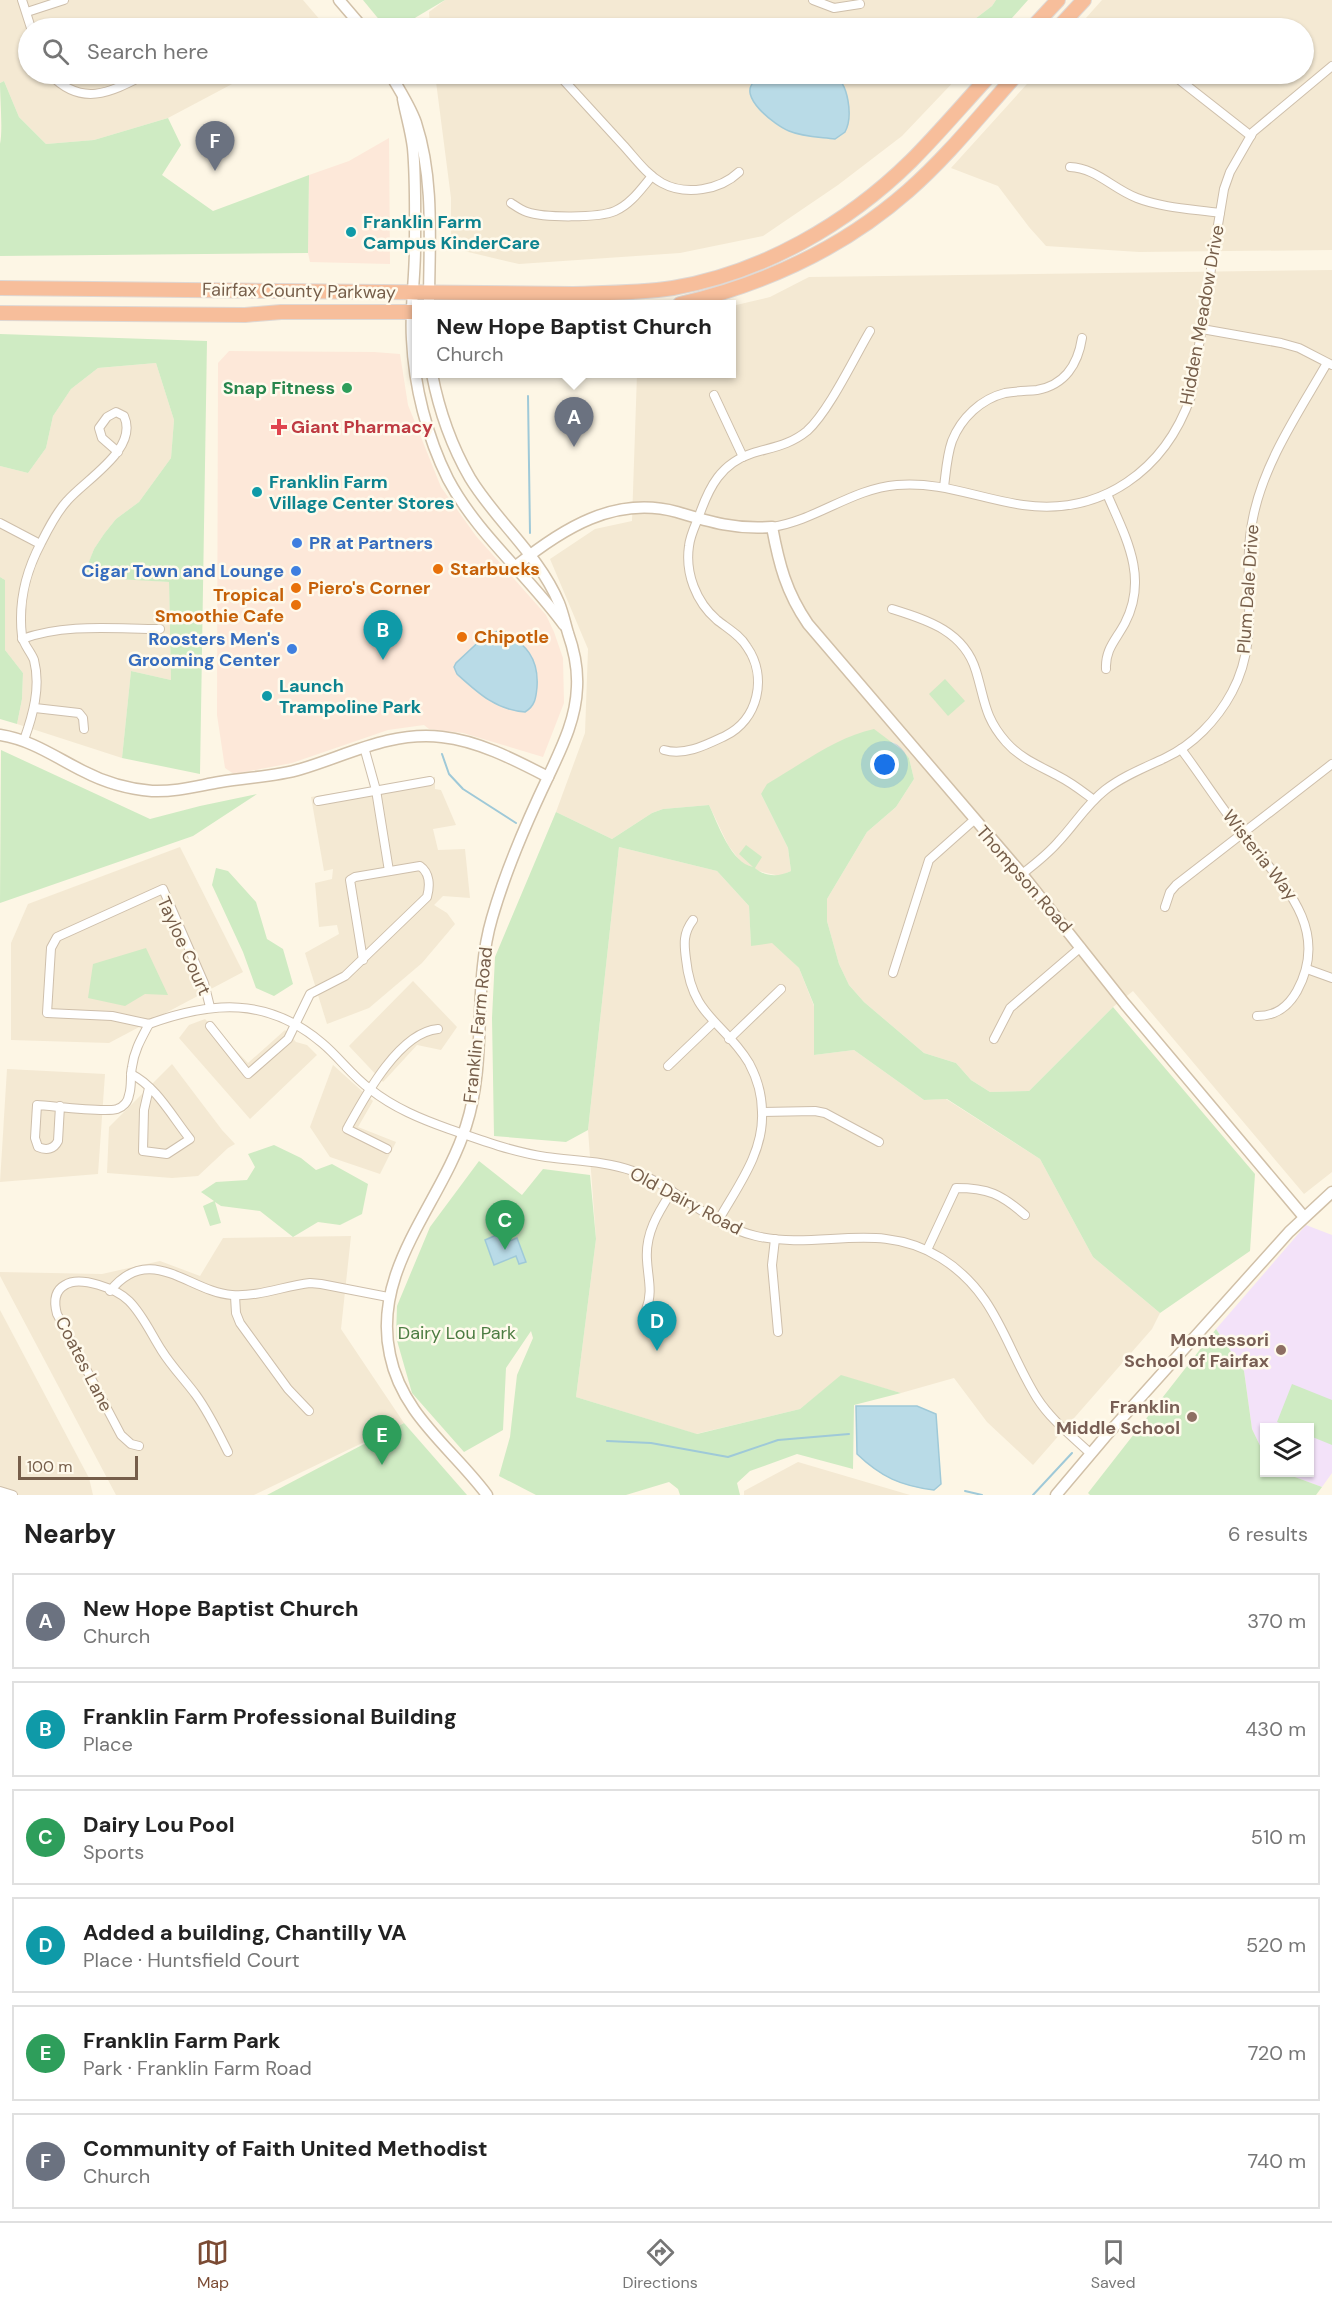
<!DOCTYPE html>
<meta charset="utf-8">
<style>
body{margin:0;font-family:"DM Sans",sans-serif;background:#f6f6f6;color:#222}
.controls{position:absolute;right:18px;bottom:18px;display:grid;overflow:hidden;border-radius:0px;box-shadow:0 2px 4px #0004}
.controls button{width:54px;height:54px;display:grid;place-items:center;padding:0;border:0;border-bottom:2px solid #e0e0e0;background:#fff;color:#222;font:30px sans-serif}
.scale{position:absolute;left:18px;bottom:15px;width:120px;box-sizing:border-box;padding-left:6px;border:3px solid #765e4a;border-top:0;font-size:16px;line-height:21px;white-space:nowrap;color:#765e4a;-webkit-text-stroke:4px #fffaec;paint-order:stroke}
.you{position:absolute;left:885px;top:765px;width:21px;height:21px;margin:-15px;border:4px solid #fff;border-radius:50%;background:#1a73e8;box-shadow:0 0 0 9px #1a73e833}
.badge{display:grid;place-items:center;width:39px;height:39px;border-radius:50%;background:#7b4b34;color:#fff;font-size:20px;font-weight:700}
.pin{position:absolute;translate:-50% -50px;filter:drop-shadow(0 2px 3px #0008)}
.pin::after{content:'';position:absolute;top:32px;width:21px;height:18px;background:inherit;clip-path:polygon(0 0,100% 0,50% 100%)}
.popup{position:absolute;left:412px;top:300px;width:324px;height:78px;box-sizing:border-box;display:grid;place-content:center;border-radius:0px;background:#fff;filter:drop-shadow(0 2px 4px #0005);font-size:20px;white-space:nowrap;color:#767676}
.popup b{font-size:22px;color:#222}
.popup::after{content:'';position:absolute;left:50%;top:100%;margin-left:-12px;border:12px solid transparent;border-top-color:#fff}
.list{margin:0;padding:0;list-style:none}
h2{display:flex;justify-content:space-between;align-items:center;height:78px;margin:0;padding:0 24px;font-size:26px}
h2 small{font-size:20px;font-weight:400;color:#767676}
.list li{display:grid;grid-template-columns:39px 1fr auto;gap:18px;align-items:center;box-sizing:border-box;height:96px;margin:0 12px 12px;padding:0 12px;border:2px solid #e0e0e0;border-radius:0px}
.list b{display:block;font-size:22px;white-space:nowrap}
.list p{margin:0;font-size:20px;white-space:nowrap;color:#767676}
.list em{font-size:20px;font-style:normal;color:#767676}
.icon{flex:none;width:33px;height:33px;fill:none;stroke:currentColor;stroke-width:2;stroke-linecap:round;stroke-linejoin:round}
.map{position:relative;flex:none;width:1332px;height:1495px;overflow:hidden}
.search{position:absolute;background:#fff;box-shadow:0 2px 4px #0004;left:18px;right:18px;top:18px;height:66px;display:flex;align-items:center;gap:15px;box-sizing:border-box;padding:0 21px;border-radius:33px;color:#767676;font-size:22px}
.sheet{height:726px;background:#fff}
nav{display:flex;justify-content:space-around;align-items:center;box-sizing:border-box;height:84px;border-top:2px solid #e0e0e0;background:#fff;font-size:16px;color:#767676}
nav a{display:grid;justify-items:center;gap:3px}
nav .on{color:#7b4b34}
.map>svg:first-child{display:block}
.residential{fill:#f4e9d3}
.commercial{fill:#fde8d9}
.education{fill:#f3e2f9}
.green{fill:#cfebc3}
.water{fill:#b9dbe7;stroke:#9fc9d8;stroke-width:1.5}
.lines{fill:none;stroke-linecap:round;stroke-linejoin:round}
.stream{stroke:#9fc9d8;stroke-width:2}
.street-casing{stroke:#cebfab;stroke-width:10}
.secondary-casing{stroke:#d1c0a8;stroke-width:13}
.highway-casing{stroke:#ded8d4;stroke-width:16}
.street{stroke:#fff;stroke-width:8}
.secondary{stroke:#fff;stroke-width:10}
.highway{stroke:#f7be9b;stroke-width:14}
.culture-dot{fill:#0f9aa8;stroke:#fffaec;stroke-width:2}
.leisure-dot{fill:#2e9e5b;stroke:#fffaec;stroke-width:2}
.health-dot{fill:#e0444e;stroke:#fffaec;stroke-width:2}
.shop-dot{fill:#3f7fe0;stroke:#fffaec;stroke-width:2}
.food-dot{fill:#e8710a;stroke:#fffaec;stroke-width:2}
.education-dot{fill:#8d6e63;stroke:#fffaec;stroke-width:2}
.labels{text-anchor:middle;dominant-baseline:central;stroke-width:5;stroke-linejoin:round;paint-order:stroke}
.culture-label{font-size:18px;font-weight:bold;fill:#0d838f;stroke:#fffaec;text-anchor:start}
.street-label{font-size:18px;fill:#765e4a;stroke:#fffaec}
.leisure-label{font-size:18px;font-weight:bold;fill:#27864d;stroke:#fffaec;text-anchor:end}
.health-label{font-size:18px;font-weight:bold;fill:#be3a42;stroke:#fffaec;text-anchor:start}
.shop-label{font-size:18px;font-weight:bold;fill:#366cbe;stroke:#fffaec;text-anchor:end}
.food-label{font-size:18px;font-weight:bold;fill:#c56008;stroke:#fffaec;text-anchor:start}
.park-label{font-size:18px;fill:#4c7c42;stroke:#fffaec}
.education-label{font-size:18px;font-weight:bold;fill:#785e54;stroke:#fffaec;text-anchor:end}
</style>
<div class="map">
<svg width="1332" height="1495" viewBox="0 0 1332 1495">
<rect width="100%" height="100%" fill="#fdf6e5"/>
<g class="residential">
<polygon points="0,0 303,0 327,28 28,28 28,74 251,74 168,118 94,140 46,144 19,117 4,81 0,83"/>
<polygon points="445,0 996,0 992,6 963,28 430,28 429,12"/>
<polygon points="1102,0 1332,0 1332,250 1139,252 1046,246 1029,227 998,186 951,168 1036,74 1304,74 1304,28 1077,28"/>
<polygon points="435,74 961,74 902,136 838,185 763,236 680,253 519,264 451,248 451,198"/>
<polygon points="1332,270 1332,1172 1304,1194 1133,991 1113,1007 1029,1091 990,1092 971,1080 956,1063 924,1053 864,1002 849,985 839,964 827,921 827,899 867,832 896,807 914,779 909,758 893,742 761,794 788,848 791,871 780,876 758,871 755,868 743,865 728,845 709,805 663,809 652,813 612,839 556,812 585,733 588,649 550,559 595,529 632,521 637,374 732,374 732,306 770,297 809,277"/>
<polygon points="156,363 174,420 171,458 139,502 116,519 104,534 94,549 84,576 169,582 171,680 131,671 122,758 17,724 22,699 23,673 5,650 5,580 0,577 0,466 28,473 46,448 53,416 71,389 98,368"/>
<polygon points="435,777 435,789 441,790 456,825 433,829 438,850 465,849 470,898 443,896 434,905 447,913 455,924 422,963 369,1008 327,1024 305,953 339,934 337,925 319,927 315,883 332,879 333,869 324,871 311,797"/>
<polygon points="180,847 243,972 109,1043 11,1040 11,943 28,904"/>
<polygon points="619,847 717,871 749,906 751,945 772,942 799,968 814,1006 814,1055 854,1050 924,1100 946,1099 1040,1159 1093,1257 1160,1313 1152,1329 1033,1465 987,1422 954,1378 901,1393 841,1376 800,1409 696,1434 576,1397 596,1239 588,1130"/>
<polygon points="413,981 457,1027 441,1050 417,1045 383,1082 349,1046"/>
<polygon points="205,1019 248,1063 285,1030 296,1042 307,1045 317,1055 250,1119 179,1038 189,1025"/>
<polygon points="172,1064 222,1130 235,1144 228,1148 198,1176 172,1178 107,1173 109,1127"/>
<polygon points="333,1065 373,1101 358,1127 396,1142 380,1174 330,1157 310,1127"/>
<polygon points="7,1069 105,1074 98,1174 0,1182"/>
<polygon points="351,1236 341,1329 404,1423 254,1495 116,1495 0,1276 0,1272 102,1274 160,1261 200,1276 223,1238"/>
<polygon points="0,1310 89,1478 93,1495 0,1495"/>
<polygon points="798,1462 910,1495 744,1495 744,1491"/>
</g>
<g class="commercial">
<polygon points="389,138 390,264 310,262 308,253 309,175 349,161"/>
<polygon points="229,351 374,352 400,354 408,405 441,487 476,536 546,615 554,632 563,658 564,703 543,757 463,733 429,729 424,725 388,730 292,763 234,774 225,768 217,715 218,363"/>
</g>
<polygon class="education" points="1306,1225 1332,1235 1332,1473 1322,1487 1284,1473 1310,1472 1310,1428 1264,1428 1264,1454 1252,1429 1244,1371 1216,1329"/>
<g class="green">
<polygon points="363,0 445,0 398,28 386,28"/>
<polygon points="996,0 1028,0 1003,28 963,28 992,6"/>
<path d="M4,81L19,117L46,144L94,140L168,118L181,145L162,175L213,211L309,175L308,253L0,256V144C3,131 0,98 0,83Z"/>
<polygon points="0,334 207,341 200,774 122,758 131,671 171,680 169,582 83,577 94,549 104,534 116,519 139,502 171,458 174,420 156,363 98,368 71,389 53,416 46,448 28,473 0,466"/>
<polygon points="0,577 5,580 5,650 23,673 22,699 17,724 0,719"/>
<polygon points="945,679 965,701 948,716 929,694"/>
<path d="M874,729L902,750L909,758L914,779L896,807L867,832L827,899V921L839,964L849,985L864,1002L924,1053L956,1063L971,1080L990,1092L1029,1091L1113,1007L1255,1174L1250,1251L1160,1313L1093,1257L1040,1159L947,1099L924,1100L854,1050L814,1055V1005L799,968L772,943L751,946L749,906L717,871L619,847L588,1130L566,1142L494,1136L492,1018L495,957L556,812L612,839L652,813L663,809L709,805C718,824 731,863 753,867L739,854L746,845L762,857L755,868C765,877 779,877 791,871L788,848L761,794L767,784C800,765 836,737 874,729Z"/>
<polygon points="1,750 150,819 200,806 257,794 193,836 0,903"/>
<polygon points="216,868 228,871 256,902 267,939 283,949 293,984 274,996 256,988 243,952 212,885"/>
<polygon points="146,948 168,995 145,994 125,1006 88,998 93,964"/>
<polygon points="274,1145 301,1158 316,1170 332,1164 368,1184 362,1214 340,1225 318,1222 293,1237 260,1211 221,1206 215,1202 221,1223 210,1226 203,1206 214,1201 201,1192 216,1182 247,1180 255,1167 248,1154"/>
<polygon points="479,1161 522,1195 543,1169 590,1175 596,1239 576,1397 697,1434 800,1409 841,1375 901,1393 854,1405 853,1469 797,1454 750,1471 737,1483 740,1495 680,1495 678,1489 669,1482 626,1495 536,1495 499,1476 510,1437 517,1375 533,1338 531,1331 506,1368 503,1430 464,1452 412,1393 396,1337 397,1306 430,1227"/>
<polygon points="1216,1329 1244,1371 1252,1429 1264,1454 1264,1472 1284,1473 1322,1487 1316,1495 1090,1495 1088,1493"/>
<polygon points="1292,1384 1332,1400 1332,1445 1310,1436 1310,1428 1290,1427 1277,1422"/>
<polygon points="404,1423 467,1495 267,1495"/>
</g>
<g class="water">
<path d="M782,74H833C849,83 853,117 845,132L835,139C820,137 803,137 789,131C775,125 736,96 755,81C762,75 773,75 782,74Z"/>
<path d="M501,630C526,644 539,658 537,687C536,698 535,706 525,712C496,710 478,693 457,674L454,667L456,663L486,635Z"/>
<polygon points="501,1233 505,1243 517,1238 526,1262 519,1264 516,1256 494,1265 485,1240"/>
<path d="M856,1406H917L936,1414L941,1484L934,1490C901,1486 881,1477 857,1454Z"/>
</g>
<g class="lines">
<g class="stream">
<polyline points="528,396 530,533"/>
<polyline points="442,754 449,774 463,789 516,823"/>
<polyline points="607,1441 651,1443 728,1457 778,1440 849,1434"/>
<polyline points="965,1491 982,1495"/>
<polyline points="1033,1495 1072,1453"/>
</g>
<g class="street-casing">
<g id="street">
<polyline points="22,0 31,28"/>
<polyline points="813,0 834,8 860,4"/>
<polyline points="27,12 64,0"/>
<path d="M50,74C82,108 111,92 146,74"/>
<path d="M558,74C579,97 601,121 623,145C635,158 646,174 662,183C686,196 720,190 739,172"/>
<polyline points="1172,74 1251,136"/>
<polyline points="393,78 401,74"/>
<path d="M1070,167C1096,168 1113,189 1137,198C1163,208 1192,209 1220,213"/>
<path d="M511,203C517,207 521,210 527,212C544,218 599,218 615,211C631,204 641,189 652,176"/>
<polyline points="1202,329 1281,343 1299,348 1332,365"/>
<polyline points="714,395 743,457"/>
<path d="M944,487C946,471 947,455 952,441C961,418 981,399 1005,393C1016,391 1027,391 1037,390C1065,385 1078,364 1082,338"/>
<polyline points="0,523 40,544"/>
<path d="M772,527C817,520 851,489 897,485C941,481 980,499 1023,505C1102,516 1165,470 1191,396L1217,231L1224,189L1230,172L1253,132L1332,66"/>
<path d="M892,609C927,620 964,631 976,671C985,700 984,717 1006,742C1021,759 1040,766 1060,777C1072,783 1083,792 1094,800"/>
<path d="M22,639C66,623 115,629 160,629"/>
<path d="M1106,669C1105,649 1116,640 1125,623C1149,577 1125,536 1107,494"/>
<polyline points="35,708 79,713 83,718 84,729"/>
<path d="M24,740C33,715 41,687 34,660C31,652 23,644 22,636C18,602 25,573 41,543C48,529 56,513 67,501C86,479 139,449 124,416L116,412L107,417L99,428L102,438L118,452"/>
<polyline points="364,747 376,790 389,871"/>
<path d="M1181,749C1202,777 1221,807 1243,835C1280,881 1332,927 1297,991C1288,1007 1276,1016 1257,1016"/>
<path d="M664,750C685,756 706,745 725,736C758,720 768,677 747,647C740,635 727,628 717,620C696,602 685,573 689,546C690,536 695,526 699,516C709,487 721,463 753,453C773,447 790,445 807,431C829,411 854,358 870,331"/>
<polyline points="318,801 430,781"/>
<path d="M1022,874C1035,864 1048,854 1059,841C1075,824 1086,805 1105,790C1123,776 1144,768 1165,758C1193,745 1217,720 1232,692C1263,634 1240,579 1253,518C1264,462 1299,412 1327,363"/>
<polyline points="1165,907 1170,892 1176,885 1332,764"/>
<path d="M693,920C683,933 684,944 686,959C692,1018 724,1021 749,1063C757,1078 762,1095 762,1112C764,1153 737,1187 718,1221"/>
<polyline points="1307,969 1332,978"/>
<polyline points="893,973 929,860 974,820"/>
<path d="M149,1024C212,1001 268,997 322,1043C339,1057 352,1076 370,1089C394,1108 421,1119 449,1129C480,1140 513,1152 546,1157C575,1161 605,1161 633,1171C677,1187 709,1225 756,1236C820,1251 879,1219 941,1258C997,1293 1005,1347 1037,1398C1051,1420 1072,1436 1091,1454"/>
<polyline points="149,1024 112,1016 47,1013 51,948 57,937 163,889 204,983 210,1007"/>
<path d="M210,1026L248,1074L288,1039L310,994L345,976L427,897C430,886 430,873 420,866L355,877L350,880L363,960"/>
<polyline points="729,1039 781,989"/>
<polyline points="994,1039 1010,1008 1081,947"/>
<polyline points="668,1066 713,1023"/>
<path d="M131,1074C156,1086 173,1118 190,1139L167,1154L143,1151L144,1110L149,1088"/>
<path d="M60,1106L58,1141C54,1149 47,1151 38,1147L35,1138L37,1105C54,1106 104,1113 117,1109C123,1107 128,1102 129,1095C132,1087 130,1076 132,1067C134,1051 141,1039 149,1024"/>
<polyline points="762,1112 815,1111 825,1113 879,1142"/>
<path d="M387,1149L347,1129C364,1098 399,1032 438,1029"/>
<polyline points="775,1239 772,1265 778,1332"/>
<path d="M927,1250L956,1188C988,1188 1001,1194 1025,1215"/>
<path d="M110,1291C150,1241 189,1292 232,1295C258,1297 284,1286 310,1283L321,1284L388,1297"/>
<polyline points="235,1296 236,1313 240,1323 288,1389 309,1411"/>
<path d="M646,1310C653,1292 648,1279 647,1260C645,1233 658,1213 672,1191"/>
<path d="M139,1446L131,1444L121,1435L57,1314C54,1303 54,1291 65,1285C80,1275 117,1289 129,1301C143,1315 151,1334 162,1351C172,1367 185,1380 196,1395C209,1413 218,1432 228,1452"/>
<polyline points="0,1491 13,1495"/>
</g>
</g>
<g class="secondary-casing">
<g id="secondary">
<polyline points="339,0 363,28"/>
<path d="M390,74C399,89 410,106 416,123C435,181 429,245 429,304"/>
<path d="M403,99C406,115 411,131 413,148C416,181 415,215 415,248C415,278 410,309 412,339C414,386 427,437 448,479C477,534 528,575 564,625"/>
<path d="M432,374C439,410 451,445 470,478C496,521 539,555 559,603C563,613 565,623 568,633C574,650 578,668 577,687C576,719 562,747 549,775C527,821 506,869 492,918C472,986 488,1058 466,1126C442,1203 371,1269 390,1355C402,1415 453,1449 487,1495"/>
<path d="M516,566C562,529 615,495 677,512C710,522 737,530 772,527C779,564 786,592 808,624L1022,874L1125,1004L1304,1217"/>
<path d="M0,735C32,740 55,757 83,771C104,782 128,789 152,791C176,792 197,786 220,782C247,777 275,777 301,769C348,755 391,731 442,737C479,741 515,760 548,777"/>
<polyline points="1056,1495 1105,1437 1289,1232 1332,1192"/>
</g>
</g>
<g class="highway-casing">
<g id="highway">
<polyline points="1032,28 1058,0"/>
<polyline points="1058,28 1084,0"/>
<path d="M0,288L573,294C607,293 640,293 673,288C762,273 847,224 911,161C939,133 964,103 991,74"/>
<path d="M680,304C765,284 842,249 908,191C948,156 982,113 1017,74"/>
<polyline points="0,313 245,315 281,312 416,312"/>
</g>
</g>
<use href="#street" class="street"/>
<use href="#secondary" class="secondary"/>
<use href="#highway" class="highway"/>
</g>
<g class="culture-dot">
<circle cx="351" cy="232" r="6"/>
<circle cx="257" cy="492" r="6"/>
<circle cx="267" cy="696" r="6"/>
</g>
<circle class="leisure-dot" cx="347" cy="388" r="6"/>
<path class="health-dot" d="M276 418h6v6h6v6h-6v6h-6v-6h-6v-6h6z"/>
<g class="shop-dot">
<circle cx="297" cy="543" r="6"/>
<circle cx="296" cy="571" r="6"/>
<circle cx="292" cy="649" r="6"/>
</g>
<g class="food-dot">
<circle cx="438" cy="569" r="6"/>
<circle cx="296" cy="588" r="6"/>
<circle cx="296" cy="605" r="6"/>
<circle cx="462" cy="637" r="6"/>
</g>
<g class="education-dot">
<circle cx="1281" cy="1350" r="6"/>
<circle cx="1192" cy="1417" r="6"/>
</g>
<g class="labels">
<g class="culture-label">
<text x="363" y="222">Franklin Farm<tspan x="363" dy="21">Campus KinderCare</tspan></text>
<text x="269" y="482">Franklin Farm<tspan x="269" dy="21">Village Center Stores</tspan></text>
<text x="279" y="686">Launch<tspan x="279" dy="21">Trampoline Park</tspan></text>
</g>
<g class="street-label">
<text transform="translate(299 291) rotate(1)">Fairfax County Parkway</text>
<text transform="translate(1202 315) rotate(-80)">Hidden Meadow Drive</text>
<text transform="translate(1248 589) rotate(-86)">Plum Dale Drive</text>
<text transform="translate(1260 855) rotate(52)">Wisteria Way</text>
<text transform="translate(1024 879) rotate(49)">Thompson Road</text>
<text transform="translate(184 946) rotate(66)">Tayloe Court</text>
<text transform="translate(478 1025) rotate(-84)">Franklin Farm Road</text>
<text transform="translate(686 1201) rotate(28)">Old Dairy Road</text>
<text transform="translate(84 1364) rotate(63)">Coates Lane</text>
</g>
<g class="leisure-label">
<text x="335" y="388">Snap Fitness</text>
</g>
<g class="health-label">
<text x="291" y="427">Giant Pharmacy</text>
</g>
<g class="shop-label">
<text x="309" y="543" text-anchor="start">PR at Partners</text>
<text x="284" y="571">Cigar Town and Lounge</text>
<text x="280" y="639">Roosters Men's<tspan x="280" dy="21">Grooming Center</tspan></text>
</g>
<g class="food-label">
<text x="450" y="569">Starbucks</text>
<text x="308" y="588">Piero's Corner</text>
<text x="284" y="595" text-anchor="end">Tropical<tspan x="284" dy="21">Smoothie Cafe</tspan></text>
<text x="474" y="637">Chipotle</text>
</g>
<g class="park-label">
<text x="457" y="1333">Dairy Lou Park</text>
</g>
<g class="education-label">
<text x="1269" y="1340">Montessori<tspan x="1269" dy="21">School of Fairfax</tspan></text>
<text x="1180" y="1407">Franklin<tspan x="1180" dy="21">Middle School</tspan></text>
</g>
</g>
</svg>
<div class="controls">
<button><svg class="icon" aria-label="layers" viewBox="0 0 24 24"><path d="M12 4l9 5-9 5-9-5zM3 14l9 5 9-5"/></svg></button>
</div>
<div class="scale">100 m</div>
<div class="you"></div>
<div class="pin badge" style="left:574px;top:447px;background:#6b7280">A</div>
<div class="popup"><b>New Hope Baptist Church</b>Church</div>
<div class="pin badge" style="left:383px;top:660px;background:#0f9aa8">B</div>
<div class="pin badge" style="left:505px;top:1250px;background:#2e9e5b">C</div>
<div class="pin badge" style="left:657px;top:1351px;background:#0f9aa8">D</div>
<div class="pin badge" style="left:382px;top:1465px;background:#2e9e5b">E</div>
<div class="pin badge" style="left:215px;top:171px;background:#6b7280">F</div>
<div class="search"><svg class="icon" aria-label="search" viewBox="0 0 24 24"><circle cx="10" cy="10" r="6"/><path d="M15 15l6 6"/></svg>Search here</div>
</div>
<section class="sheet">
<h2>Nearby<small>6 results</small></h2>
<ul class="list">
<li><span class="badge" style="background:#6b7280">A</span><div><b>New Hope Baptist Church</b><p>Church</p></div><em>370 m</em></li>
<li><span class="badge" style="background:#0f9aa8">B</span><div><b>Franklin Farm Professional Building</b><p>Place</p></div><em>430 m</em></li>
<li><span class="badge" style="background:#2e9e5b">C</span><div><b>Dairy Lou Pool</b><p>Sports</p></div><em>510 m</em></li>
<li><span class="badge" style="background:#0f9aa8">D</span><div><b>Added a building, Chantilly VA</b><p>Place · Huntsfield Court</p></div><em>520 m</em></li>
<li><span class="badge" style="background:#2e9e5b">E</span><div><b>Franklin Farm Park</b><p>Park · Franklin Farm Road</p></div><em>720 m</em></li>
<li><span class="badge" style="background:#6b7280">F</span><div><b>Community of Faith United Methodist</b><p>Church</p></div><em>740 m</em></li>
</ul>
</section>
<nav>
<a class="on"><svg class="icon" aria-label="map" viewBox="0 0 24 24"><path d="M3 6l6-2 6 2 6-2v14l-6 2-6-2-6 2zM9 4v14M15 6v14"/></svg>Map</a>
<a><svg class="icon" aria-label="directions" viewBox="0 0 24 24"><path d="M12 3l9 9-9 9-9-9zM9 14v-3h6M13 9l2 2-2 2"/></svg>Directions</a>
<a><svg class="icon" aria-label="saved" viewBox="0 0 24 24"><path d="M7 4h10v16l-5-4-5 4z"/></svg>Saved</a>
</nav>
